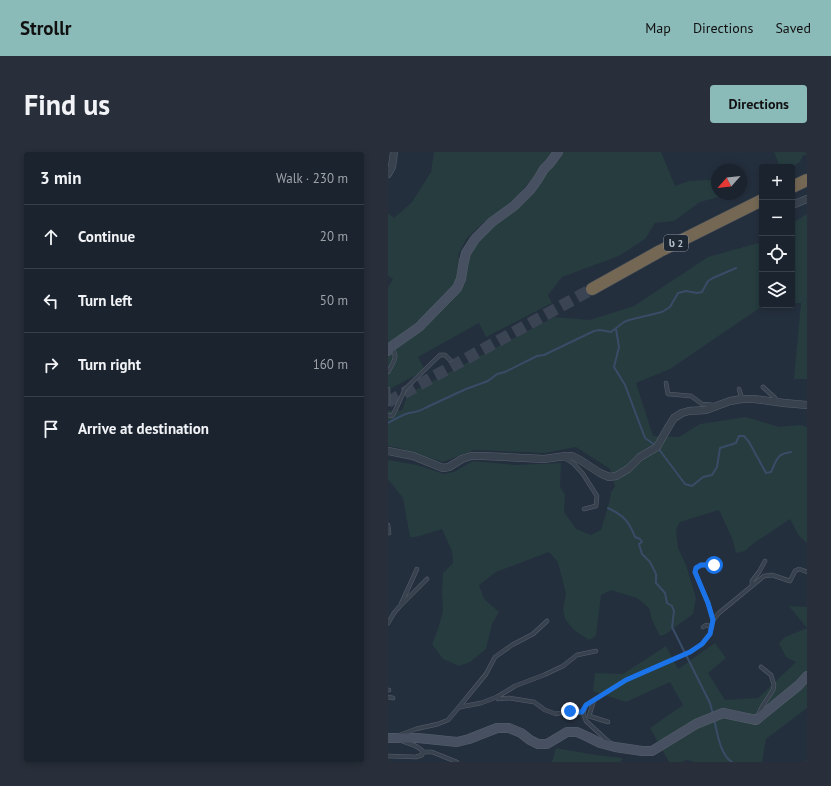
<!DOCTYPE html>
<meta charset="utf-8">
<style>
body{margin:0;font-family:"PT Sans","Noto Sans Georgian",sans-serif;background:#282f3a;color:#f1f3f6}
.controls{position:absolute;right:12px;top:12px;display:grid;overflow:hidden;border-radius:4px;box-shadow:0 2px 6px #0003}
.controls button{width:36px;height:36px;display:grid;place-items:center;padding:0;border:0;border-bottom:1px solid #39404a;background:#1b232e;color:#f1f3f6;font:20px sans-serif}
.compass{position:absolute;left:323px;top:12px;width:36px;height:36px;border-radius:50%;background:#1b232e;box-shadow:0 2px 6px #0003;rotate:243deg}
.stop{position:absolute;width:12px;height:12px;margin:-9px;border:3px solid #1a73e8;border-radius:50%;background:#fff}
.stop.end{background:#1a73e8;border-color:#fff;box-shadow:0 1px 4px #0008}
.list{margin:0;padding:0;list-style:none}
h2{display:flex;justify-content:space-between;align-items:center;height:52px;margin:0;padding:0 16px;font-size:17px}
h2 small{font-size:13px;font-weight:400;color:#a0a4aa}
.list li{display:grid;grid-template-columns:26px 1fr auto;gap:12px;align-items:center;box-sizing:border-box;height:64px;padding:0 16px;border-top:1px solid #39404a}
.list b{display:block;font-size:15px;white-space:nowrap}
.list em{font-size:13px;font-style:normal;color:#a0a4aa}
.icon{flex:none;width:22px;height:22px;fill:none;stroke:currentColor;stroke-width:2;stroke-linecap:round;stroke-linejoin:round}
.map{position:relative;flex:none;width:419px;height:610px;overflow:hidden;border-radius:4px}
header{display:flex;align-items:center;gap:24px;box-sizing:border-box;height:56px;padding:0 20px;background:#8bbbb9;color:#111}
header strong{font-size:19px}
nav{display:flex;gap:22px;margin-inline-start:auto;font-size:14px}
.intro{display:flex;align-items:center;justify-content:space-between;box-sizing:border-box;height:96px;padding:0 24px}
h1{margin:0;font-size:28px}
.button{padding:10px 18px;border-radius:4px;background:#8bbbb9;color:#111;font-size:14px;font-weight:700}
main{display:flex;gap:24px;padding:0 24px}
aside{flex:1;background:#1b232e;border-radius:4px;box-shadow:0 2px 6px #0003}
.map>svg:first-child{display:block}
.green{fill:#263c3f}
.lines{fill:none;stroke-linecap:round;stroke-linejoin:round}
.stream{stroke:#394c67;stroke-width:2}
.highway-tunnel{stroke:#3a4453;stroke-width:12;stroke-dasharray:12 6;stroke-linecap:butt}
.lane-casing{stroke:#565f6c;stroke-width:4.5}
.street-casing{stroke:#565f6c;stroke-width:8}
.secondary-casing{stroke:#565f6c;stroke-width:10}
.highway-casing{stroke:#434c59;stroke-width:13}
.lane{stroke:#38414e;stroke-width:3.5}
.street{stroke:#38414e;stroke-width:7}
.secondary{stroke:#465061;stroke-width:9}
.highway{stroke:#746855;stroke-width:12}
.route{stroke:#1a73e8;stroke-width:5}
.labels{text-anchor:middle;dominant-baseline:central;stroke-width:3.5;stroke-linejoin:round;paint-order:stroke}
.shield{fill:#1d2633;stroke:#878f9c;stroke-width:1}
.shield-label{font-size:10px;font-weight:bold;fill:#b4bcc9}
</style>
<header>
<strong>Strollr</strong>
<nav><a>Map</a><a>Directions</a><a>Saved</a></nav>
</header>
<div class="intro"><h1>Find us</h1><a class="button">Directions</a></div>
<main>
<aside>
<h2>3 min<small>Walk · 230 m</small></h2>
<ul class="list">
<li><svg class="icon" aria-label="ahead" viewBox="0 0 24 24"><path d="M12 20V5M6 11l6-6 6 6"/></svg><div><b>Continue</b></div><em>20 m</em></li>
<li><svg class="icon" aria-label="left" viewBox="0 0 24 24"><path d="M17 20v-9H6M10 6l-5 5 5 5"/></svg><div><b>Turn left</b></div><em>50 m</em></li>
<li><svg class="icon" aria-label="right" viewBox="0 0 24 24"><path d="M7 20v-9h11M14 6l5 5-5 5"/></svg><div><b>Turn right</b></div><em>160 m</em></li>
<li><svg class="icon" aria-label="arrive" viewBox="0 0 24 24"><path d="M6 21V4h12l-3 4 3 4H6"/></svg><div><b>Arrive at destination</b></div></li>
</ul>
</aside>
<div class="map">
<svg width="419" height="610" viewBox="0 0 419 610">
<rect width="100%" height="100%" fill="#242f3e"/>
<g class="green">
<polygon points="46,0 166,0 126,48 94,72 79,86 70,103 73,111 79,97 128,54 169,0 273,0 287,34 301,29 319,28 329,29 329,42 341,42 312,50 286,69 267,71 257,87 231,104 174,125 160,143 164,151 98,185 91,171 30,205 37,218 0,238 0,199 67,134 16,182 0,193 0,135 5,127 0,124 0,61 6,66 24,50 43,20"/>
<polygon points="386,0 419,0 419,3 415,3 412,10 406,14 392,15"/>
<polygon points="419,62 419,227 406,227 413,151 404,151 404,71"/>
<polygon points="374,90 374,153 376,153 282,217 248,231 265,284 291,285 312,272 358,265 391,275 399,274 414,273 419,275 419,391 411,384 402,367 366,391 357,399 348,401 344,386 331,358 292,370 288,377 290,396 298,413 308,446 305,462 278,482 272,484 264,468 261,456 249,446 223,438 213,443 208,484 201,488 186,478 177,467 175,457 178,442 170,410 161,400 108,420 91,433 96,447 111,460 104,472 98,497 82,510 71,514 55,507 44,492 50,477 55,459 54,440 55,421 65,411 64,399 54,377 28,385 22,385 15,346 0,327 0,308 29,313 56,322 66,320 85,309 127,313 173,311 172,335 177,342 176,360 188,377 203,383 213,378 221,351 223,340 227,334 222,317 188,295 157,301 86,298 55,310 11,296 0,294 0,259 14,258 20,242 166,165 202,168 246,154 320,105"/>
<polygon points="401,454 419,455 419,476"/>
<polygon points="419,476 419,556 378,587 374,610 306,610 299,608 293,610 281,610 262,576 295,553 282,530 238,550 205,539 207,521 235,522 278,494 290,517 327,491 338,506 320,521 337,548 370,546 408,510 398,505 391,491 397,485"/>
<polygon points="168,596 208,603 234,606 233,610 164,610"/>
</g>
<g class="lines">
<g class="stream">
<polyline points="228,177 231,195 226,215 237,233 257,286 267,293"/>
<path d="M0,271C7,267 14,263 21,261C29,259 29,261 37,256L78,237L100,229L109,222L117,220L149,204L156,203L206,179L212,178L223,180L236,170L241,168L274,160L282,155L290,141L298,139L309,141L314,140L320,129L325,126L348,116"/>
<path d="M270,296L297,332L304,334L315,325L324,323L329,315L332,296L348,291L351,284H356L361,290L378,321L383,320C389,308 388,302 403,300"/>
<path d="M220,356C235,363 241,369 247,385L252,387L254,390L251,392L254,402L262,410L268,422V431L277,441L279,451L284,454L286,459L284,475L322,551L325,562"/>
<path d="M326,567C329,579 332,603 344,610"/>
<polyline points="418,610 419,609"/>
</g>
<polyline class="highway-tunnel" points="0,250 204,137"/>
<g class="lane-casing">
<g id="lane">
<path d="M0,220C4,212 12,203 3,197"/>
<polyline points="278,231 280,242 303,244 314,252 325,253"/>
<polyline points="375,235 387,246 386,250"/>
<polyline points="0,237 0,252"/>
<polyline points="351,237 354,247"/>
<polyline points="0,263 4,264 6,261 17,237 52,203 57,203 62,208"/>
<polyline points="177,306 186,312 195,322 209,344 208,354 196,357"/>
<polyline points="0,373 1,381"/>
<polyline points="364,433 364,429 371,420 377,409"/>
<polyline points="13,452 29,417"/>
<polyline points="325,468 320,451 307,420 308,416 313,413 326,413"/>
<polyline points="0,471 6,461 12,454 39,427"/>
<polyline points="315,475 318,473 324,475"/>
<polyline points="0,538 1,538"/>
<polyline points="0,545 5,546"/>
<polyline points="206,548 201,564 220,570"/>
<polyline points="72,555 93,551 109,545"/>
<polyline points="195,561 182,559 168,562 157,558 146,550 121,546 110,547 109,545 127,534 156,523 175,514 189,503 208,499"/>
<polyline points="370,563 374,555 385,538 386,533 383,523 373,515"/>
<polyline points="12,583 28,577 50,572 60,568 71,555 98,522 107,505 124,493 145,482 159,469"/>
<polyline points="223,592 198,569 195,561 198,553 238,528 302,500 314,492 322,482 325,468 331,461 376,424 384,423 402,429 407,419 411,417 419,420"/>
<polyline points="35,600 44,600 69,610"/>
<path d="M0,604L28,605L34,603C34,602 35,601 34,599C32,594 19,591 14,589"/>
</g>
</g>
<g class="street-casing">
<g id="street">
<polyline points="0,22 4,15 6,0"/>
<polyline points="404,53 419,47"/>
<polyline points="0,299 25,304 55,316 61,315 74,307 83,304 95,304 156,307 178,304 184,304 192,308 212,321 221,325 228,324 240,317 252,305 269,295 281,274 286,266 294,261 301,259 318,258 342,249 354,247 366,247 396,251 419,253"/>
</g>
</g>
<g class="secondary-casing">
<g id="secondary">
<polyline points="0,199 4,194 31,175 69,136 73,127 76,109 78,101 87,87 104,70 126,54 142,38 150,27 156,17 162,11 170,0"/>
<polyline points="0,586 30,586 69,590 81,587 109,576 121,576 133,581 142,588 150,592 159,592 179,580 189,580 200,585 212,591 227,595 254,599 264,599 308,572 335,561 368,568 411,533 419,524"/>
</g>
</g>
<g class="highway-casing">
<g id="highway">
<polyline points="404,35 419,28"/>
<polyline points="204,137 272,99 374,48"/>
</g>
</g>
<use href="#lane" class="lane"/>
<use href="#street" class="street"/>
<use href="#secondary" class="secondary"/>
<use href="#highway" class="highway"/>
</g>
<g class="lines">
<polyline class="route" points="182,559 194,560 198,553 238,528 302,500 314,492 322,482 325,468 320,451 307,420 308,416 313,413 326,413"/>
</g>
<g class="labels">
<rect class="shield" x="276" y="83" width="24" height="16" rx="3"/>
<g class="shield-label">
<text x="288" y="91">ს 2</text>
</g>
</g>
</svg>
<div class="controls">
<button>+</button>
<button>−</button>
<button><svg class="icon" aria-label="locate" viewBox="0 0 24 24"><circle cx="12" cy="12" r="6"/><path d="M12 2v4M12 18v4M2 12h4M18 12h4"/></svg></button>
<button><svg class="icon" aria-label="layers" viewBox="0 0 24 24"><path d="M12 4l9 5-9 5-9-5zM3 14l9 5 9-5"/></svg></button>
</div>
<svg class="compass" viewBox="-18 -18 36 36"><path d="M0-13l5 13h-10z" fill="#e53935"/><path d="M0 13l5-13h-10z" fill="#a0a4aa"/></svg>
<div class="stop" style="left:326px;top:413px"></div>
<div class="stop end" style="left:182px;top:559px"></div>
</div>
</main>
